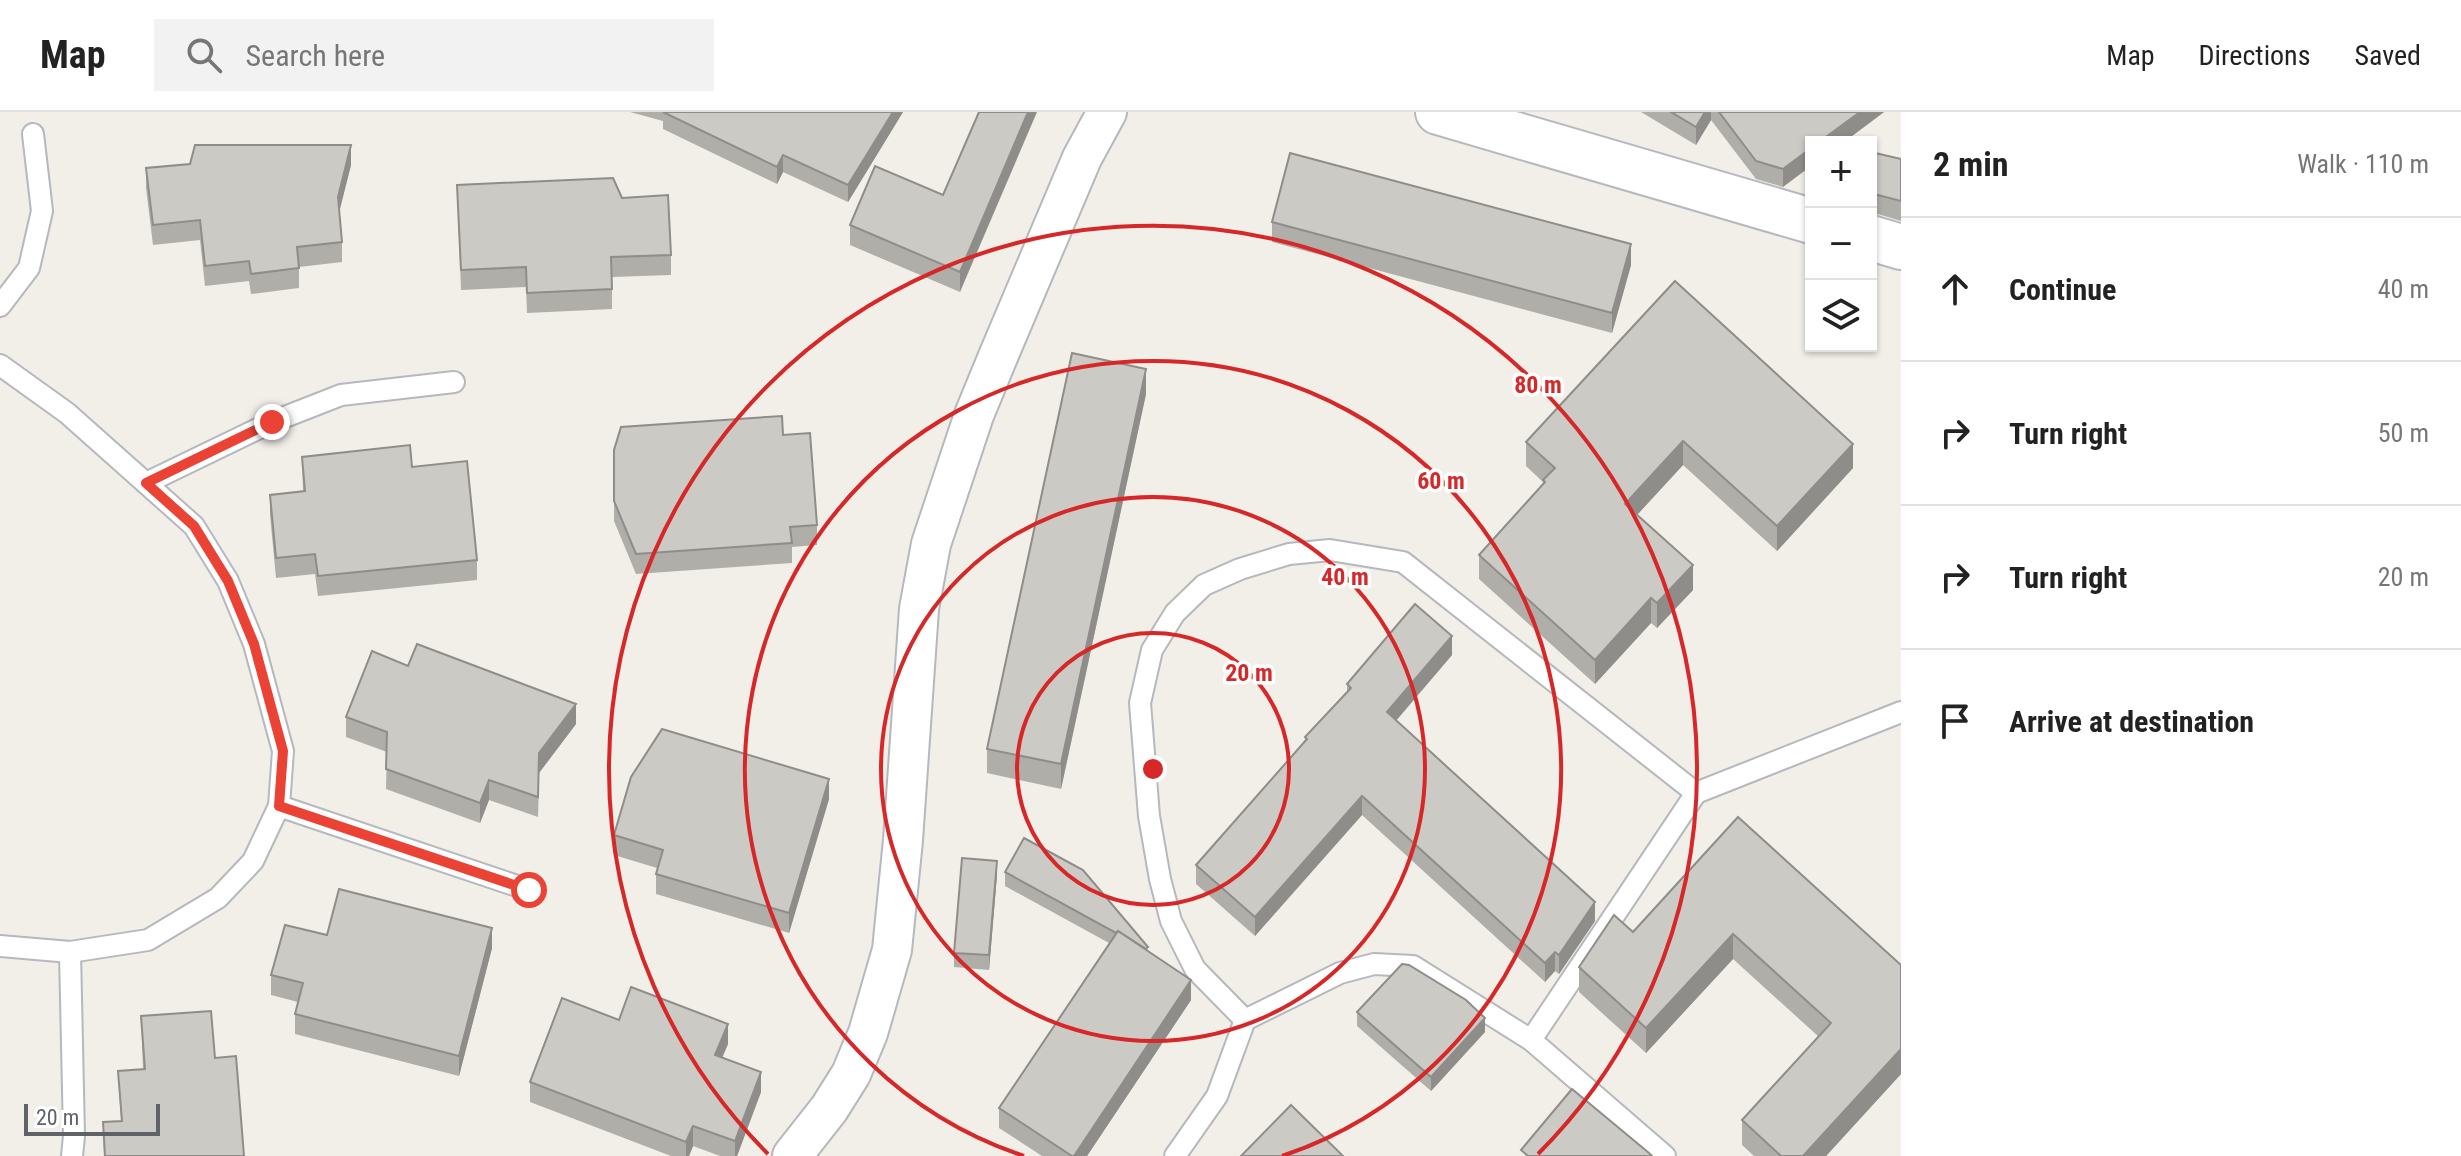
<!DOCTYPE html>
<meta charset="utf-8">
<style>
body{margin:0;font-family:"Roboto Condensed",sans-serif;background:#f2f2f2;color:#222}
.controls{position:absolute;right:24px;top:24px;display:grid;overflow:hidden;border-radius:0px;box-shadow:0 2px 6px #0004}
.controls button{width:72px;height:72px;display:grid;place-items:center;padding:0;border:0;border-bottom:2px solid #e0e0e0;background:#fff;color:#222;font:40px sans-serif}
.scale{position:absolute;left:24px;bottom:20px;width:136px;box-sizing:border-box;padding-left:8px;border:4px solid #5f6368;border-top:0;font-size:22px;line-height:28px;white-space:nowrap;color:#5f6368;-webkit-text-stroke:6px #fff;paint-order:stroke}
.stop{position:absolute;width:24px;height:24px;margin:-18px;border:6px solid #ea4335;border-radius:50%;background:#fff}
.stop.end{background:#ea4335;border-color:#fff;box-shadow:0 2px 8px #0008}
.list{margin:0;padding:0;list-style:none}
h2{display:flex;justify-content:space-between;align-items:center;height:104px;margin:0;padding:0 32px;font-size:34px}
h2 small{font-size:26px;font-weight:400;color:#767676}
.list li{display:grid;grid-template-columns:52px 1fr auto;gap:24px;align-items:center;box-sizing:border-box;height:144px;padding:0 32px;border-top:2px solid #e0e0e0}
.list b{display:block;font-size:30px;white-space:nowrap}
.list em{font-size:26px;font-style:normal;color:#767676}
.icon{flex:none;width:44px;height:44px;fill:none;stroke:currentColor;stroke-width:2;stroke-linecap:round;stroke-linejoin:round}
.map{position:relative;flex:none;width:1901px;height:1044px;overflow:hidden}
header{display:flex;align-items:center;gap:48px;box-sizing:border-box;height:112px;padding:0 40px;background:#fff;border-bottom:2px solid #e0e0e0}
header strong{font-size:38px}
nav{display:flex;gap:44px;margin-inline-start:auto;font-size:28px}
.search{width:560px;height:72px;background:#f2f2f2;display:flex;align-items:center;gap:20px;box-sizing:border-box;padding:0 28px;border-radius:0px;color:#767676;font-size:30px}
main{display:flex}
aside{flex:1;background:#fff}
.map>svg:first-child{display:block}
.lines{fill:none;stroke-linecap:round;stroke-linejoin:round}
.lane-casing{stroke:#b5b8bc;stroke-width:24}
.street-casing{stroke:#b5b8bc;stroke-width:42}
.secondary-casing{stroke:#b6babf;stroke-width:48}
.lane{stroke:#fff;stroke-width:20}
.street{stroke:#fff;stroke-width:38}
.secondary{stroke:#fff;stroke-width:44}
.wall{fill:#afaea9}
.shaded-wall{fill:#8f8d8a}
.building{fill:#cccac5;stroke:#8f8d8a;stroke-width:2}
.route{stroke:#ea4335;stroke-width:10}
.ring{fill:none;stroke:#d62828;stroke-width:4}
.centre{fill:#d62828;stroke:#fff;stroke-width:4}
.ring-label{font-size:24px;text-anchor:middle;font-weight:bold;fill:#d62828;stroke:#fff;stroke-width:7;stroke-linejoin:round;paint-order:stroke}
</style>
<header>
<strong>Map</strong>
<div class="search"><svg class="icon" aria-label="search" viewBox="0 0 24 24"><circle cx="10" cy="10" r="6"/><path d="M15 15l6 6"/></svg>Search here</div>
<nav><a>Map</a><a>Directions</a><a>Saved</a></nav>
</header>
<main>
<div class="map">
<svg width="1901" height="1044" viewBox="0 0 1901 1044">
<rect width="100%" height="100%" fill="#f1efe8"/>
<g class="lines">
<g class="lane-casing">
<g id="lane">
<polyline points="0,194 29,156 42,99 33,22"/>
<polyline points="0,253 67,301 194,414 228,469 254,532 283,639 279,694 253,749 218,786 148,828 70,840 0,834"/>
<polyline points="146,371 272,310 341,283 454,270"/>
<polyline points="279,694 529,778"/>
<polyline points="70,840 74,1024 72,1044"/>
<polyline points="1245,908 1195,857 1171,809 1160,767 1149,704 1140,591 1152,538 1175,501 1204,473 1240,457 1289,442 1330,438 1403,450 1696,681"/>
<polyline points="1531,928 1696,681 1901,600"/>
<polyline points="1175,1044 1217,984 1245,908 1340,861 1374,852 1413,854 1531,928 1665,1044"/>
</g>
</g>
<g class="street-casing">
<polyline id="street" points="792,1044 829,997 851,962 868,921 892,838 903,728 919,497 931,432 974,303 997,247 1082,46 1107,0"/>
</g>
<g class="secondary-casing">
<g id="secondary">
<polyline points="1438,0 1811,109"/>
<polyline points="1871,126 1901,135"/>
</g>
</g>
<use href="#lane" class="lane"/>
<use href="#street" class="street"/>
<use href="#secondary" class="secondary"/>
</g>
<g class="wall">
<polygon points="630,0 903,0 848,90 783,60 777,72 663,17 663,9"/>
<polygon points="979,0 960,180 850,133 850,113 943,83"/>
<polygon points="1641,0 1884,0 1844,30 1811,30 1783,75 1756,67 1711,8 1696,33"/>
<polygon points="1871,40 1901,47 1901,109 1878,102 1871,102"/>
<polygon points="351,53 339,99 342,130 342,150 299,155 299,176 251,182 249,169 205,174 200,128 153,133 146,76 146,56"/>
<polygon points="457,73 622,86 671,143 671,163 612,165 612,197 527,201 526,175 461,178"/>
<polygon points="1272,110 1631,153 1612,221 1272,130"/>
<polygon points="1675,169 1853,356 1777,439 1683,353 1637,403 1693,478 1657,516 1651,511 1595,572 1479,467 1479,443 1543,371 1543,370 1526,354 1526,330"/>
<polygon points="1146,282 1061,677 987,661 987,637"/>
<polygon points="783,323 817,413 817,433 792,435 792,451 636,462 614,409 614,338"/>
<polygon points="302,345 412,355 477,448 477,468 318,484 315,462 276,466 270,403 270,383 303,379"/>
<polygon points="1452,543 1396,609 1595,809 1559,862 1555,859 1545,870 1362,703 1255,824 1196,772 1196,753 1305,630 1305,625 1347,580 1347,572"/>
<polygon points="408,554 576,612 539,661 538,705 489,688 480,711 386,677 387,640 346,625 346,605"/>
<polygon points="829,687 789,821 656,782 656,762 657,756 614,743 614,723"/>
<polygon points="1738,705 1901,853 1901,962 1826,1044 1754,1044 1742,1033 1742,1008 1819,925 1733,847 1646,941 1579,880 1579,855 1633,820"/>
<polygon points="1005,760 1148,839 1191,888 1087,1044 1042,1044 999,1016 999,996 1109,831 1005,774"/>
<polygon points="997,763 989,858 954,855 954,841"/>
<polygon points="327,823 492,836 459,964 295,922 295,902 298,890 271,883 271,863"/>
<polygon points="1357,900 1485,920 1431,979 1357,914"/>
<polygon points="141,904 215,946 244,1044 104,1044 103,1010 121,1009 118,959 143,957"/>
<polygon points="619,908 728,932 722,945 761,980 737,1044 720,1044 693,1034 689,1044 671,1044 530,990 530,970"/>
</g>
<g class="shaded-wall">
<polygon points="893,0 903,0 848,90 848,73"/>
<polygon points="1028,0 1037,0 960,180 960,160"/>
<polygon points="1705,0 1711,0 1711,8 1696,33 1696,15"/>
<polygon points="1860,0 1884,0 1844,30 1819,30"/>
<polygon points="351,33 351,53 338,105 338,85"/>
<polygon points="1811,36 1811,54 1783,75 1783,57"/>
<polygon points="783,43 783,60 777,72 777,55"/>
<polygon points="1631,132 1631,153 1612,221 1612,201"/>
<polygon points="1146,257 1146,282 1061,677 1061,652"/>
<polygon points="1683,329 1683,353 1625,416 1625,392"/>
<polygon points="1853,332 1853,356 1777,439 1777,414"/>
<polygon points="1693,453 1693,478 1657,516 1657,491"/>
<polygon points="1651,486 1651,511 1595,572 1595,548"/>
<polygon points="1452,524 1452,543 1387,619 1387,600"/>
<polygon points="576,592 576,612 539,661 538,705 539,641"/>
<polygon points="829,667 829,687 789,821 789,801"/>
<polygon points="489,668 489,688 480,711 480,691"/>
<polygon points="1362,684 1362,703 1255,824 1255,805"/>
<polygon points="997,749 997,763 989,858 989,843"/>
<polygon points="1595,790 1595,809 1559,862 1559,843"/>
<polygon points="492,816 492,836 459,964 459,944"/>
<polygon points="1733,822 1733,847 1646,941 1646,916"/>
<polygon points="1555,840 1555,859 1545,870 1545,851"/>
<polygon points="1191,868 1191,888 1087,1044 1074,1044"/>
<polygon points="1485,906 1485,920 1431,979 1431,965"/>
<polygon points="728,912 728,932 715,963 715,943"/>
<polygon points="1901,937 1901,962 1826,1044 1803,1044"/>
<polygon points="761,960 761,980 737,1044 735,1044 735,1029"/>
<polygon points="693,1014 693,1034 689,1044 686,1044 686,1030"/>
</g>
<g class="building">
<polygon points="663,0 893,0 848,73 783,43 777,55"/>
<polygon points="979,0 1028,0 960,160 850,113 875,54 943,83"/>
<polygon points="1671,0 1705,0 1696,15"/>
<polygon points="1719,0 1860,0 1819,30 1811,30 1811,36 1783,57 1756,49"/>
<polygon points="195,33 351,33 338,85 342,130 297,135 299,156 251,162 249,149 205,154 200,108 153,113 146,56 190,52"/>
<polygon points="1871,40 1901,47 1901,89 1878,83 1871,82"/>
<polygon points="1290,41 1631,132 1612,201 1272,110"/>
<polygon points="613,66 622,86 668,83 671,143 611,145 612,177 527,181 526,155 461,158 457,73"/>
<polygon points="1675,169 1853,332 1777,414 1683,329 1625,392 1693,453 1657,491 1651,486 1595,548 1479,443 1545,370 1543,368 1555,356 1526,330"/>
<polygon points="1072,241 1146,257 1061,652 987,637"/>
<polygon points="782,304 783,323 810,321 817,413 790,415 792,431 636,442 614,389 614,338 621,315"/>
<polygon points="410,333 412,355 467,349 477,448 318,464 315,442 276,446 270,383 305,379 302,345"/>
<polygon points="1415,492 1452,524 1387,600 1595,790 1559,843 1555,840 1545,851 1362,684 1255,805 1196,753 1307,627 1305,625 1351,576 1347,572"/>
<polygon points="417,532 576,592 539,641 538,685 489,668 480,691 386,657 387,620 346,605 372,539 408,554"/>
<polygon points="662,617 829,667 789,801 656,762 663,738 614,723 631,665"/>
<polygon points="1738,705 1901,853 1901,937 1803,1044 1781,1044 1742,1008 1831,911 1733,822 1646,916 1579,855 1614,803 1633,820"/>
<polygon points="1024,726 1083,758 1148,835 1146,837 1118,819 1116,821 1005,760"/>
<polygon points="962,746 997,749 989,843 954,841"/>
<polygon points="339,777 492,816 459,944 295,902 303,871 271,863 285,813 327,823"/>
<polygon points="1118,819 1191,868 1074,1044 1072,1044 999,996"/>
<polygon points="1402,852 1409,853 1466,888 1485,906 1431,965 1357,900"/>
<polygon points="631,875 728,912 715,943 761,960 735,1029 693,1014 686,1030 530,970 562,886 619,908"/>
<polygon points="211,899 215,946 236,944 244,1044 105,1044 103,1010 122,1009 118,959 145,957 141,904"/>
<polygon points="1572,977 1649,1041 1652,1044 1528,1044 1521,1038"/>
<polygon points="1291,993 1343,1044 1241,1044"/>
</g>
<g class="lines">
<polyline class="route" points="272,310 146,371 194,414 228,469 254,532 283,639 279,694 529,778"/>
</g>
<g class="ring">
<circle cx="1153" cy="657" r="136"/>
<circle cx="1153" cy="657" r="272"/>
<path d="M1024 1044A408 408 0 1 1 1282 1044"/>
<path d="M768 1042A544 544 0 1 1 1538 1042"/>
</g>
<circle cx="1153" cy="657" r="12" class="centre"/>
<g class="ring-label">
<text x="1538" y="281">80 m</text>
<text x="1441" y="377">60 m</text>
<text x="1345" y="473">40 m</text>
<text x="1249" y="569">20 m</text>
</g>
</svg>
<div class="controls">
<button>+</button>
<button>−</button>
<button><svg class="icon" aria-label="layers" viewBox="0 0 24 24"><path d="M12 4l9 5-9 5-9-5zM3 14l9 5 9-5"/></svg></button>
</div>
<div class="scale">20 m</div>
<div class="stop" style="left:529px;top:778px"></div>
<div class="stop end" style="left:272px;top:310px"></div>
</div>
<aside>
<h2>2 min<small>Walk · 110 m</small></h2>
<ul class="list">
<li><svg class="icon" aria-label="ahead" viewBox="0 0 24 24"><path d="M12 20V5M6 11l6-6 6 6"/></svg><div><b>Continue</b></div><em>40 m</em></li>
<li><svg class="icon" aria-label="right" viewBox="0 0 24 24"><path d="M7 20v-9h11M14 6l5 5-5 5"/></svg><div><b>Turn right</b></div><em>50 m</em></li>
<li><svg class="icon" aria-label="right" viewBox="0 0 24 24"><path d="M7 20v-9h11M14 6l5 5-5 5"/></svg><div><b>Turn right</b></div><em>20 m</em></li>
<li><svg class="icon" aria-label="arrive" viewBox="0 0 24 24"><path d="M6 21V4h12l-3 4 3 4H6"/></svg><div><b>Arrive at destination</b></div></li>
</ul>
</aside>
</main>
